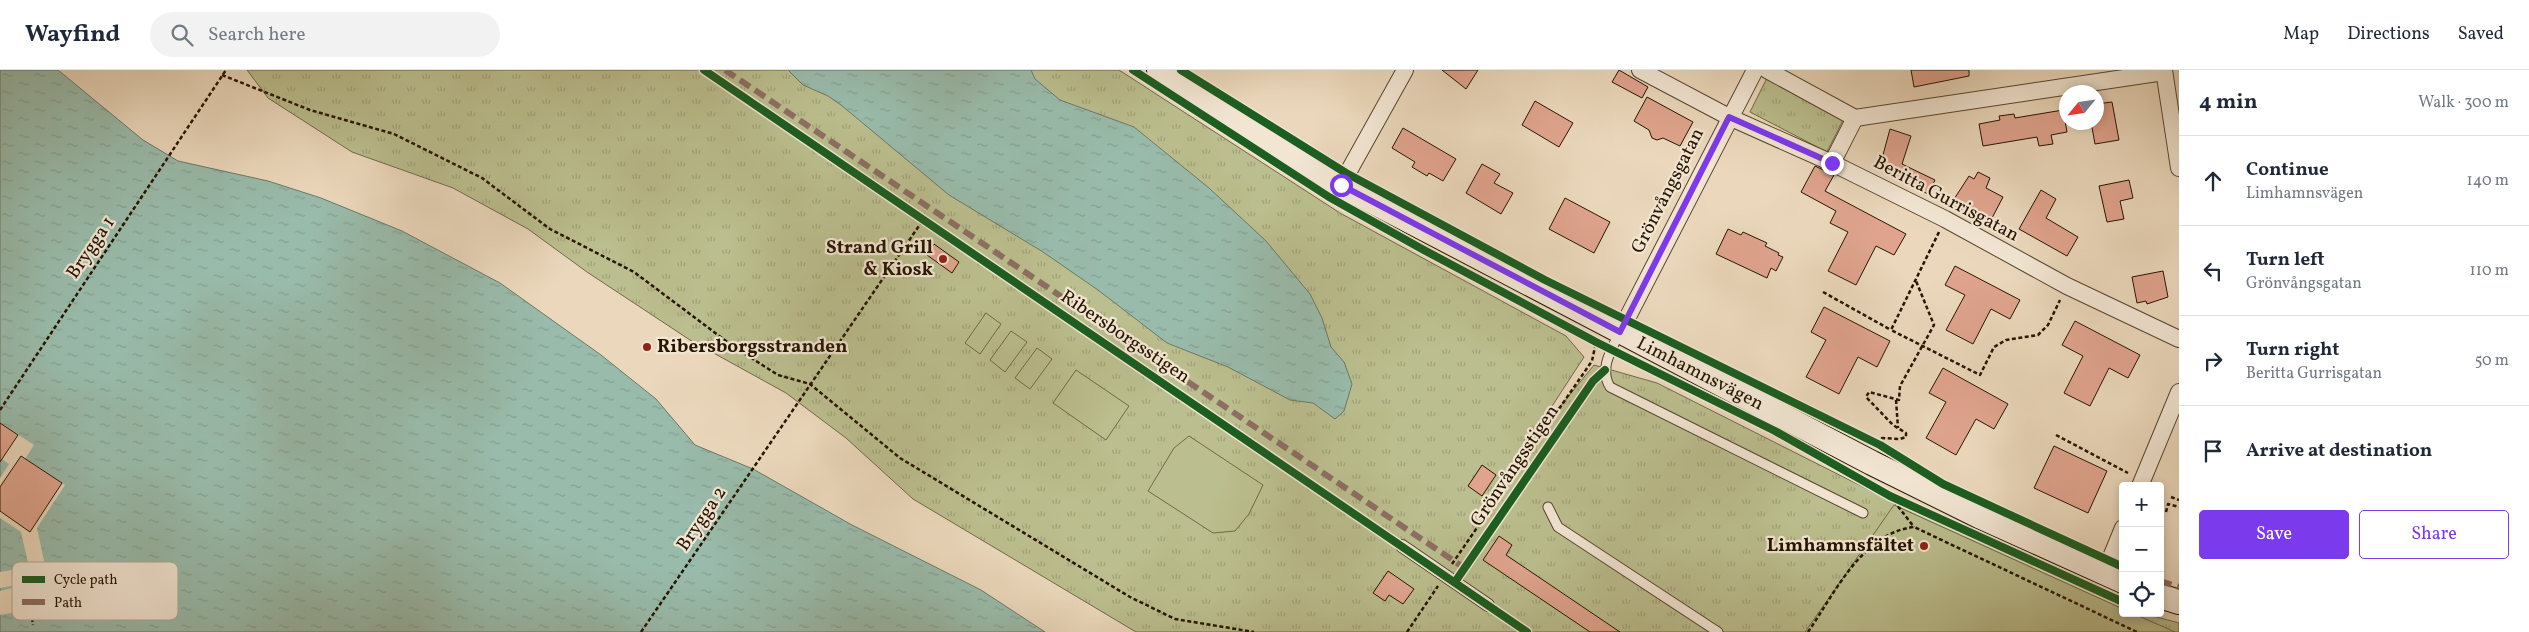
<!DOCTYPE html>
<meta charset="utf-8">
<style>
body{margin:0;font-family:Vollkorn,serif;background:#f2f2f3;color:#1f2937}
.controls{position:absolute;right:15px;bottom:15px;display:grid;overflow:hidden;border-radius:5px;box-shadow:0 2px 8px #0003}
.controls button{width:45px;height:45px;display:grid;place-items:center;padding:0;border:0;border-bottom:1px solid #e0e1e3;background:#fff;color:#1f2937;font:25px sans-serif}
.compass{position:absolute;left:2059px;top:15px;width:45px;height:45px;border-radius:50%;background:#fff;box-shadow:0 2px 8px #0003;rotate:241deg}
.stop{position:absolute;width:15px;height:15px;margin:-11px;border:4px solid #7c3aed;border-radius:50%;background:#fff}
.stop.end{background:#7c3aed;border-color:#fff;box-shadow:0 1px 5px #0008}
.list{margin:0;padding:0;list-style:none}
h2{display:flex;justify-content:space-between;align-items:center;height:65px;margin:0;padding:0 20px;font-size:21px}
h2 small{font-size:16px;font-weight:400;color:#747a83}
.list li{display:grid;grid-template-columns:32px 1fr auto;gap:15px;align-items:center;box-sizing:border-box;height:90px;padding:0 20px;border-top:1px solid #e0e1e3}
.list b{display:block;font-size:19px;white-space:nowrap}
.list p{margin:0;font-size:16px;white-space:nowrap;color:#747a83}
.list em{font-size:16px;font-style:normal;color:#747a83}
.actions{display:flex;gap:10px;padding:15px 20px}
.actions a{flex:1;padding:11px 0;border:1px solid #7c3aed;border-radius:5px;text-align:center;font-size:18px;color:#7c3aed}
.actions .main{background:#7c3aed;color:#fff}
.icon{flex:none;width:28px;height:28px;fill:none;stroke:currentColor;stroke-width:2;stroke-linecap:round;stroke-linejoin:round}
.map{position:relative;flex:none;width:2179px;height:562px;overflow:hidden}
header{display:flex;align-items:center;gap:30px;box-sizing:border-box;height:70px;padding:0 25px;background:#fff;border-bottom:1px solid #e0e1e3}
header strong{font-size:24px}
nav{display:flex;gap:28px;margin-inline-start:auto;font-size:18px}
.search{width:350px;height:45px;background:#f2f2f3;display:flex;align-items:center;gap:12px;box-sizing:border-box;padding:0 18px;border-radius:28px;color:#747a83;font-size:19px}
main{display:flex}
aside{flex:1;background:#fff}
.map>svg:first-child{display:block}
.grass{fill:url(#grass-tufts);stroke:#706a47}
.garden{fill:#bbbe8e;stroke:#706a47}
.water{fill:url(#water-ripples);stroke:#6b7967}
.pier{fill:#ebd8bc}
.building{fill:#e0a48e;stroke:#261500}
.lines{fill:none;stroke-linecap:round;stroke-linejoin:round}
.service-casing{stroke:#57462f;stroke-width:11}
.pedestrian-casing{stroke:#57462f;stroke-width:14}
.minor-casing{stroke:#57462f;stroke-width:18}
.secondary-casing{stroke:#261500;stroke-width:26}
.path{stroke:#261500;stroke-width:2.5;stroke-dasharray:4 2.5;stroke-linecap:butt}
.service{stroke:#f2e6d3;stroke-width:9}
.pedestrian{stroke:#f2e6d3;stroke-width:12}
.minor{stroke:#f2e6d3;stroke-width:16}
.secondary{stroke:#f2e6d3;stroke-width:24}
.quiet{stroke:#8d6e63;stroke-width:6;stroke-dasharray:12 6;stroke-linecap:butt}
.cycleway-casing{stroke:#f2e6d3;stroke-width:11}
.cycleway{stroke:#1b5e20;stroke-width:8}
.route{stroke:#7c3aed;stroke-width:6}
.poi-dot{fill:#8f2418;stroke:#f2e6d3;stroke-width:2}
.labels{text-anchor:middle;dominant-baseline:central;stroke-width:4.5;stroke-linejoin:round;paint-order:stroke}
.street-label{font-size:19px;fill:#261500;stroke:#f2e6d3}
.poi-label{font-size:19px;font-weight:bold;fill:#261500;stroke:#f2e6d3;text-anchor:end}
.key{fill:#f2e6d3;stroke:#b5a794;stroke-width:1}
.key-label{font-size:14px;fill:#261500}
</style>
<header>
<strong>Wayfind</strong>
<div class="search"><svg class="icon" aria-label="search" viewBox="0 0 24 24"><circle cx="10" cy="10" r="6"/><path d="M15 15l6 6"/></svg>Search here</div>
<nav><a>Map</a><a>Directions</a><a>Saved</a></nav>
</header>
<main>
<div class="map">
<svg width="2179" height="562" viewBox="0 0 2179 562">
<defs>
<pattern id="grass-tufts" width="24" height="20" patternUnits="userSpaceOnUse" patternTransform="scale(1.25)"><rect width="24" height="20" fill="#bbbe8e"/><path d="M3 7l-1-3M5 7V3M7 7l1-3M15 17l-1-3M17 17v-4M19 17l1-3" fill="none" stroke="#a1a279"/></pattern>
<pattern id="water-ripples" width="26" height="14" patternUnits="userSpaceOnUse" patternTransform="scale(1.25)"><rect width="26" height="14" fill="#99bbab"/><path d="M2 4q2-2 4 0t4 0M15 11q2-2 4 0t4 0" fill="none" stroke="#84a091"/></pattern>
</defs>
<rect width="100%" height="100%" fill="#ebd8bc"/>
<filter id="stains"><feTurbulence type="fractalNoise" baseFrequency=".004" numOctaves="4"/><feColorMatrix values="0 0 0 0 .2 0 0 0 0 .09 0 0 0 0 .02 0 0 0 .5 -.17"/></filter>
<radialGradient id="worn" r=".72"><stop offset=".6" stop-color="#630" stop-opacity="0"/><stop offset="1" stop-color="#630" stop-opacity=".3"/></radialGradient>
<g class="grass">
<polygon points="247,0 1119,0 1340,143 1566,266 1584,287 1519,387 1594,295 1657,313 1885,428 2123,537 2123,543 2142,543 2179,553 2179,562 1136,562 913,429 846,368 786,323 690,270 587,202 528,159 453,118 352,82 268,28"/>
<polygon points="1767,8 1844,48 1827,82 1750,42"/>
</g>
<g class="garden">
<polygon points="986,243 1001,254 980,284 965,273"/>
<polygon points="1011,261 1027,272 1005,302 990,290"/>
<polygon points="1037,278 1052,289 1030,319 1015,308"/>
<polygon points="1076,300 1129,336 1106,370 1053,333"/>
<polygon points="1189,366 1263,415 1249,444 1235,461 1213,463 1148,421 1174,378"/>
<polygon points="1894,435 2123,539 2123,543 2132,543 2175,562 1805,562"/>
</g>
<g class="water">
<polygon points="0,0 58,0 143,70 178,91 268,111 321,128 402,161 500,213 601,285 656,329 695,375 753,399 852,455 981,520 1045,562 0,562"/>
<polygon points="788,0 1031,0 1035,9 1060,30 1134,57 1209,118 1266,171 1310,224 1322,248 1331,277 1344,292 1352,314 1344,341 1335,349 1313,333 1290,330 1228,297 1167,273 1098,220 1043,182 949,125 841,35 828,26 803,15"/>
</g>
<polygon class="pier" points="0,353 34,375 25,389 65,415 37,458 47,505 64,497 72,502 77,508 79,517 75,525 32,539 34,547 29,549 27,540 0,545 0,521 21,516 21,514 0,518 0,502 29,497 21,462 0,448 0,408 9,394 0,388"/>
<g class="building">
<polygon points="1442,0 1478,0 1466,19"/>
<polygon points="1619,0 1648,17 1642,28 1612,12"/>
<polygon points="1911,0 1969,0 1969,6 1914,17"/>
<polygon points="1647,27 1693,52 1680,76 1663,68 1657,70 1652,68 1649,60 1634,51"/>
<polygon points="1535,31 1573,53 1559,77 1522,55"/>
<polygon points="2112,32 2119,70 2095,74 2091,52 2096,52 2096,34"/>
<polygon points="2063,40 2067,62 2051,65 2053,74 2039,76 2037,67 1983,76 1979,54 2000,50 1999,46 2014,44 2015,48"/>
<polygon points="1403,58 1456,89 1443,111 1429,103 1427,106 1412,97 1415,92 1392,78"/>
<polygon points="1890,59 1911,66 1902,94 1935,110 1928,124 1893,107 1896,102 1880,96"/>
<polygon points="1482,94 1500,104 1494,113 1513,123 1501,144 1466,123"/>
<polygon points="1815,96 1834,105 1825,121 1906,164 1894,185 1876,176 1856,215 1828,201 1848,162 1830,153 1836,141 1801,122"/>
<polygon points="1978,102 1990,108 1986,118 2003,127 1992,148 1964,135 1960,143 1949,137 1969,106 1974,109"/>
<polygon points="2129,110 2133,128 2120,131 2124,149 2107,152 2099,116"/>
<polygon points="2041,120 2056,129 2046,148 2078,167 2067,186 2019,159"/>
<polygon points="1565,128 1610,152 1594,183 1549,159"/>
<polygon points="1728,159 1741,165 1743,162 1767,173 1765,176 1779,183 1778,185 1783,187 1776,201 1771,198 1767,208 1716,184"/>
<polygon points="934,174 959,192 952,203 927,185"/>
<polygon points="1955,196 2020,230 2010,249 1991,239 1973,274 1946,260 1965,225 1945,215"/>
<polygon points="2163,201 2168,227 2147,234 2146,231 2137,233 2132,207"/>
<polygon points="1824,237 1890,271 1877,297 1858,287 1839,324 1806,307 1826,270 1811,262"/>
<polygon points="2075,251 2140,285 2128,308 2109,298 2090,336 2064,323 2083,286 2062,275"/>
<polygon points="1943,298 2008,334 1994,359 1976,349 1956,385 1926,368 1946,332 1929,323"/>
<polygon points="0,353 18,365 0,392"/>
<polygon points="2054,376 2107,401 2088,443 2034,418"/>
<polygon points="21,386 62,413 30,462 0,441 0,417"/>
<polygon points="1482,395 1496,405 1482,426 1468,416"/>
<polygon points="1499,466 1512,475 1506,485 1620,562 1590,562 1483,490"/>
<polygon points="1388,501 1414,519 1403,534 1389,525 1385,531 1373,523"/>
</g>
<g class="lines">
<g class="service-casing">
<g id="service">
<path d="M1620,262C1611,280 1599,299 1610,317L1863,443"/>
<polyline points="1548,437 1558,457 1718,562"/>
</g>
</g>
<g class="pedestrian-casing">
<polyline id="pedestrian" points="1402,476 1488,535"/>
</g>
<g class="minor-casing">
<g id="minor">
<polyline points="1640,0 1729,47 1832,93 1945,149 2067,216 2179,269"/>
<polyline points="1767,0 1855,48 2164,2"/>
<polyline points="2164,0 2179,98"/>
<polyline points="1832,93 1855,48"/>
<polyline points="1341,115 1405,0"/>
<polyline points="1620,262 1755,0"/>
<polyline points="2140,416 2179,322"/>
<polyline points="2104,504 2123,458"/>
</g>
</g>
<g class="secondary-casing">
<g id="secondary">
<polyline points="1159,0 1341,115 1872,393 1979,446 2123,511"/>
<polyline points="2160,526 2179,532"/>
</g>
</g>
<g class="path">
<polyline points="222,5 310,40 394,64 482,108 550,159 634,202 734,277 778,305 810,314 900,388 1130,527 1175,549 1254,562"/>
<polyline points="1939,162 1891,260 1980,305 1994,277 2006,270 2038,265 2048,255 2060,230"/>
<polyline points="1823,222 1891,260"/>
<polyline points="1896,330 1898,358"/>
<polyline points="0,340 226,0"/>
<polyline points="2056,365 2128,403"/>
<polyline points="1880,375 1882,368 1900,369 1906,367 1906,363 1893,355 1866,327 1869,322 1899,330 1900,316 1934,255 1916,211"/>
<polyline points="1890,426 1914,457"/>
<polyline points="2171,427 2179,430"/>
<polyline points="2166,442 2168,434 2179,437"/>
<polyline points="24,493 25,498"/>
<polyline points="1452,494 1592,291 1596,272"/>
<polyline points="32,548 33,555"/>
<polyline points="641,562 923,150"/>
<polyline points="1407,562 1438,516"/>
<path d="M1808,562C1835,523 1862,463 1914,457L2137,562"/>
</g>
<use href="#service" class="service"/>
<use href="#pedestrian" class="pedestrian"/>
<use href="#minor" class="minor"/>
<use href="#secondary" class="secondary"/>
<g class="quiet">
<polyline points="725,0 1460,495"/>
<polyline points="2160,511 2179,517"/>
</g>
<g class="cycleway-casing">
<g id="cycleway">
<polyline points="704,0 1527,562"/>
<polyline points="1133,0 1329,127 1422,179 1596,272 1775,361 1890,426 2123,532"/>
<polyline points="1181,0 1346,103 1545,210 1880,375 1943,414 2123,497"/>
<polyline points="1455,512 1593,311 1605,300"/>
</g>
</g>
<use href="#cycleway" class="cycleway"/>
</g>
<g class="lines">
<polyline class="route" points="1341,115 1620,262 1729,47 1832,93"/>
</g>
<g class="poi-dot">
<circle cx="943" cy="189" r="5"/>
<circle cx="647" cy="277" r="5"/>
<circle cx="1924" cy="476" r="5"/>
</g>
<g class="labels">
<g class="street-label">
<text transform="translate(1668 121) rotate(-63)">Grönvångsgatan</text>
<text transform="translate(1946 129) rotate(28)">Beritta Gurrisgatan</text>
<text transform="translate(91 178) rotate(-56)">Brygga 1</text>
<text transform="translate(1125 267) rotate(34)">Ribersborgsstigen</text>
<text transform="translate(1700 304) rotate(27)">Limhamnsvägen</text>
<text transform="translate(1515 396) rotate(-56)">Grönvångsstigen</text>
<text transform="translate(702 449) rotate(-56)">Brygga 2</text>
</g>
<g class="poi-label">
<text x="933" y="178">Strand Grill<tspan x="933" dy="22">&amp; Kiosk</tspan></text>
<text x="657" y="277" text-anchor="start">Ribersborgsstranden</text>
<text x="1914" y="476">Limhamnsfältet</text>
</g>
</g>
<rect x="12" y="492" width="166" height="58" rx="8" class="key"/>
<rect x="22" y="506" width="23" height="7" fill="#1b5e20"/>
<rect x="22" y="529" width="23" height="6" fill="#8d6e63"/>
<g class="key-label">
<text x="54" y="514">Cycle path</text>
<text x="54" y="537">Path</text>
</g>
<rect width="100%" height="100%" filter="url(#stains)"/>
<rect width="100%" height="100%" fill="url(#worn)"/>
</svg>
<div class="controls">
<button>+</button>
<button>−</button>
<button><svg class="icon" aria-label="locate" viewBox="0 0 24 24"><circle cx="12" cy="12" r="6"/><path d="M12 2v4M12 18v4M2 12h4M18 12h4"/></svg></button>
</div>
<svg class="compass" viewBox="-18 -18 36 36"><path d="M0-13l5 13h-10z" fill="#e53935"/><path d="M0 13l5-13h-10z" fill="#747a83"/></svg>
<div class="stop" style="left:1341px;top:115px"></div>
<div class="stop end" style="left:1832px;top:93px"></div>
</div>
<aside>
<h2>4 min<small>Walk · 300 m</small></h2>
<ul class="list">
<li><svg class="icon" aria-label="ahead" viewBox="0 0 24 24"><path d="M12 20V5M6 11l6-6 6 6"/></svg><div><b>Continue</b><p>Limhamnsvägen</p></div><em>140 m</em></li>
<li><svg class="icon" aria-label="left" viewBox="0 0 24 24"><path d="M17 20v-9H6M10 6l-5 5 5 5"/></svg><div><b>Turn left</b><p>Grönvångsgatan</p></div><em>110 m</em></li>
<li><svg class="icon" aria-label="right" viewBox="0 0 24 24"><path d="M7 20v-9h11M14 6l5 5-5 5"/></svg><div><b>Turn right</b><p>Beritta Gurrisgatan</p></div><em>50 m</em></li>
<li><svg class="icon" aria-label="arrive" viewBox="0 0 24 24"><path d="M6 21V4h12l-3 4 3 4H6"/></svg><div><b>Arrive at destination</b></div></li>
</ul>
<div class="actions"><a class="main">Save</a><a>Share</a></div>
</aside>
</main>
